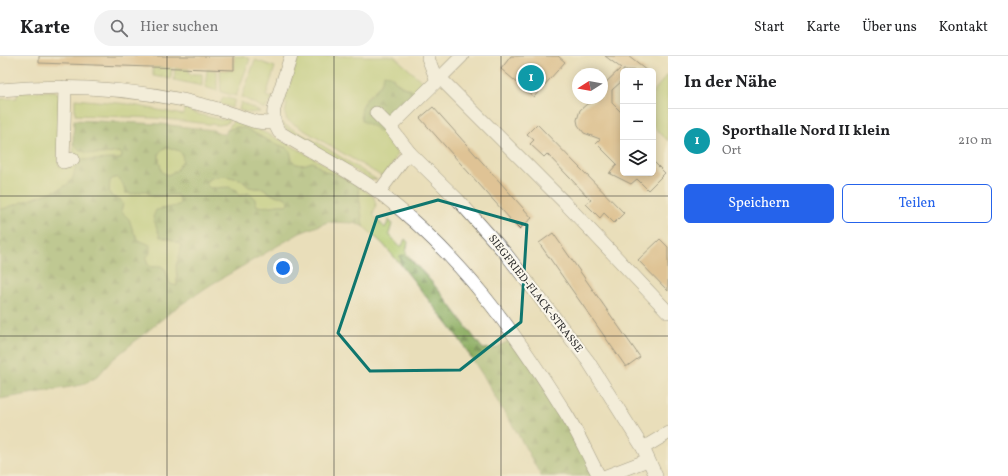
<!DOCTYPE html>
<html lang="de">
<meta charset="utf-8">
<style>
body{margin:0;font-family:Vollkorn,serif;background:#f2f2f2;color:#202124}
.controls{position:absolute;right:12px;top:12px;display:grid;overflow:hidden;border-radius:6px;box-shadow:0 2px 10px #0003}
.controls button{width:36px;height:36px;display:grid;place-items:center;padding:0;border:0;border-bottom:1px solid #e0e0e0;background:#fff;color:#202124;font:20px sans-serif}
.compass{position:absolute;left:572px;top:12px;width:36px;height:36px;border-radius:50%;background:#fff;box-shadow:0 2px 10px #0003;rotate:259deg}
.you{position:absolute;left:283px;top:212px;width:14px;height:14px;margin:-10px;border:3px solid #fff;border-radius:50%;background:#1a73e8;box-shadow:0 0 0 6px #1a73e833}
.badge{display:grid;place-items:center;width:26px;height:26px;border-radius:50%;background:#2563eb;color:#fff;font-size:13px;font-weight:700}
.pin{position:absolute;translate:-50% -50%;border:2px solid #fff;box-shadow:0 1px 4px #0006}
.list{margin:0;padding:0;list-style:none}
h2{display:flex;justify-content:space-between;align-items:center;height:52px;margin:0;padding:0 16px;font-size:17px}
h2 small{font-size:13px;font-weight:400;color:#757577}
.list li{display:grid;grid-template-columns:26px 1fr auto;gap:12px;align-items:center;box-sizing:border-box;height:64px;padding:0 16px;border-top:1px solid #e0e0e0}
.list b{display:block;font-size:15px;white-space:nowrap}
.list p{margin:0;font-size:13px;white-space:nowrap;color:#757577}
.list em{font-size:13px;font-style:normal;color:#757577}
.actions{display:flex;gap:8px;padding:12px 16px}
.actions a{flex:1;padding:9px 0;border:1px solid #2563eb;border-radius:6px;text-align:center;font-size:14px;color:#2563eb}
.actions .main{background:#2563eb;color:#fff}
.icon{flex:none;width:22px;height:22px;fill:none;stroke:currentColor;stroke-width:2;stroke-linecap:round;stroke-linejoin:round}
.map{position:relative;flex:none;width:668px;height:420px;overflow:hidden}
header{display:flex;align-items:center;gap:24px;box-sizing:border-box;height:56px;padding:0 20px;background:#fff;border-bottom:1px solid #e0e0e0}
header strong{font-size:19px}
nav{display:flex;gap:22px;margin-inline-start:auto;font-size:14px}
.search{width:280px;height:36px;background:#f2f2f2;display:flex;align-items:center;gap:10px;box-sizing:border-box;padding:0 14px;border-radius:22px;color:#757577;font-size:15px}
main{display:flex}
aside{flex:1;background:#fff}
.map>svg:first-child{display:block}
.grass{fill:#b1c96f;stroke:#6e7a4d}
.forest{fill:url(#forest-firs);stroke:#5c6c46;fill-rule:evenodd}
.garden{fill:url(#garden-dots);stroke:#6e7a4d}
.building{fill:#d2a368}
.lines{fill:none;stroke-linecap:round;stroke-linejoin:round}
.minor-casing{stroke:#484640;stroke-width:14}
.minor{stroke:#fff;stroke-width:13}
.marked{fill:none;stroke:#0f766e;stroke-width:3;stroke-linejoin:round}
.grid{fill:none;stroke:#2b2b2b;stroke-width:1;stroke-opacity:0.55}
.labels{text-anchor:middle;dominant-baseline:central;stroke-width:4;stroke-linejoin:round;paint-order:stroke}
.street-label{font-size:11px;fill:#2b2b2b;stroke:#fbf7ec}
</style>
<header>
<strong>Karte</strong>
<div class="search"><svg class="icon" aria-label="search" viewBox="0 0 24 24"><circle cx="10" cy="10" r="6"/><path d="M15 15l6 6"/></svg>Hier suchen</div>
<nav><a>Start</a><a>Karte</a><a>Über uns</a><a>Kontakt</a></nav>
</header>
<main>
<div class="map">
<svg width="668" height="420" viewBox="0 0 668 420">
<defs>
<pattern id="forest-firs" width="22" height="20" patternUnits="userSpaceOnUse"><rect width="22" height="20" fill="#8cad62"/><path d="M5 1l3.5 6h-7zM16 11l3.5 6h-7z" fill="#738d51"/></pattern>
<pattern id="garden-dots" width="8" height="8" patternUnits="userSpaceOnUse"><rect width="8" height="8" fill="#b1c96f"/><path d="M2 2h.1M6 6h.1" fill="none" stroke="#98ad60" stroke-width="1.8" stroke-linecap="round"/></pattern>
</defs>
<rect width="100%" height="100%" fill="#fbf7ec"/>
<filter id="ink" filterUnits="userSpaceOnUse"><feTurbulence type="fractalNoise" baseFrequency=".025" numOctaves="2"/><feDisplacementMap in="SourceGraphic" scale="8" xChannelSelector="R" yChannelSelector="G"/><feConvolveMatrix kernelMatrix="1 2 1 2 8 2 1 2 1" color-interpolation-filters="sRGB"/></filter>
<filter id="wash" filterUnits="userSpaceOnUse"><feTurbulence type="fractalNoise" baseFrequency=".012" numOctaves="4" result="noise"/><feDisplacementMap in="SourceGraphic" scale="16" xChannelSelector="R" yChannelSelector="G"/><feGaussianBlur stdDeviation="0.9" result="paint"/><feColorMatrix in="noise" values="0 0 0 0 0 0 0 0 0 0 0 0 0 0 0 0 0 1.4 0 .05"/><feComposite in="paint" operator="in"/></filter>
<g filter="url(#wash)">
<rect width="100%" height="100%" fill="#e9deba"/>
<g class="grass">
<polygon points="234,0 243,0 250,3 236,40 221,36 220,14 234,14"/>
<path d="M298,0H394L424,27L425,31L396,62L408,32C401,31 396,28 393,21L383,22L380,30L366,42L374,71L377,74L385,73L390,79L397,97L394,106L383,121L287,64L285,58L287,47L283,46L294,16Z"/>
<polygon points="255,4 275,11 266,40 273,42 265,53 242,41"/>
<polygon points="207,14 217,14 217,35 205,31"/>
<polygon points="668,18 668,85 653,70 653,36"/>
<path d="M55,35L60,39L59,110H75L73,87L81,95L101,98L120,96L122,99L121,103L81,104C69,118 81,121 60,133L0,154V43L17,42V36Z"/>
<polygon points="223,41 235,44 232,52 220,48"/>
<polygon points="75,43 128,48 183,59 185,50 189,51 190,56 222,64 227,62 230,63 226,68 218,69 156,62 75,59"/>
<polygon points="241,46 260,56 249,57 239,54"/>
<path d="M234,64C284,82 331,111 374,141L376,149L373,159L385,172L389,164L392,168L389,178L399,190H402L405,183L408,186L406,197L415,208L404,199L400,200L402,210L383,188L363,170L358,130L340,120L326,116L313,106L303,109L296,108L292,104L290,95L287,92L269,85L245,72L237,71L227,74Z"/>
<polygon points="281,67 320,88 377,124 369,123 286,73"/>
<polygon points="168,91 179,95 182,97 183,104 177,114 168,119 162,117 159,105 159,97 163,93"/>
<path d="M224,120L240,123L249,131L255,132H263L273,139L285,141L289,146L286,149C276,148 269,152 257,150L254,141L249,137L239,140L237,134L229,132H210L206,128V125L212,122Z"/>
<polygon points="117,121 132,138 144,135 153,140 177,139 180,144 180,148 176,150 164,182 170,183 181,189 181,196 176,209 177,231 170,228 165,213 161,210 152,211 148,209 146,202 139,184 133,175 129,163 121,155 109,136 110,124"/>
</g>
<g class="forest">
<path d="M384,18L390,19L396,26L403,31L412,34C413,44 402,50 396,57C391,62 387,69 383,75L379,76L374,71L362,65C356,40 382,38 384,18Z"/>
<path d="M74,64L161,68L213,74L225,79L227,74L237,71L245,72L269,85L287,92L290,95L292,104L296,108L303,109L312,106L326,116L340,120L358,130L363,170L353,167L328,166L300,177L212,228L176,252L112,304L97,321L82,329L0,343V154L60,133C81,121 69,118 80,104L121,103L122,99L120,96C109,97 91,101 81,94C78,93 76,90 73,87ZM168,91L179,95L182,98L183,104L177,114L168,119L162,116L159,105V97L163,93ZM224,120L240,123L249,131L255,132H263L273,139L285,141L289,146L286,149C275,148 270,152 257,150L254,141L249,137L239,140L237,134L229,131L210,132L206,128V125L212,122ZM117,121L123,128L125,137L132,138L144,135L153,140L177,139L180,144V148L176,150L156,154L153,161L160,181L170,183L181,189C181,197 178,201 177,208C175,215 179,223 177,230L170,228L165,213L161,210L152,211L148,209L146,202L150,197V189L139,184L133,175L129,163L121,155L123,148L120,143L112,141L109,136L110,124Z"/>
<path d="M404,199C434,222 459,263 483,293L496,292L515,281L599,420H541L515,373L500,350L487,326L460,284L402,210L400,200Z"/>
</g>
<g class="garden">
<polygon points="153,11 172,12 171,23 153,20"/>
<polygon points="175,12 189,13 189,18 202,18 202,30 174,24"/>
</g>
<g id="blocks">
<g class="building">
<polygon points="39,0 234,0 234,14 39,7"/>
<polygon points="511,0 558,0 565,6 534,41 501,13"/>
<polygon points="605,0 628,0 647,15 623,14 623,24 612,34 612,47 623,58 623,117 653,117 653,105 665,117 648,134 637,123 631,128 609,117 612,117 610,116 617,108 596,87 600,83 584,77 578,69 577,64 580,54 587,48 595,45 595,42 602,42 602,30 621,12"/>
<polygon points="433,51 532,162 519,173 420,62"/>
<polygon points="537,68 624,157 614,167 604,157 600,162 586,148 591,144 547,98 544,101 530,88 534,84 527,78"/>
<polygon points="553,177 640,301 626,311 539,187"/>
<polygon points="660,183 668,191 668,235 638,204"/>
</g>
</g>
</g>
<g filter="url(#ink)">
<use href="#blocks" fill-opacity="0" stroke="#484640" stroke-width="1"/>
<g class="lines">
<g class="minor-casing">
<g id="minor">
<path d="M291,0L274,53C273,62 274,68 279,76C314,98 352,115 385,141C460,200 513,273 563,353C577,374 587,398 599,420"/>
<polyline points="429,0 428,2 437,25"/>
<polyline points="440,22 462,0"/>
<polyline points="65,31 63,106 73,103"/>
<path d="M0,34C61,28 123,32 183,44C200,48 217,52 233,58C248,63 258,69 274,66"/>
<polyline points="376,57 390,71"/>
<polyline points="410,97 390,71 440,22 564,146 668,256"/>
<polyline points="379,136 402,105 410,97 459,145 506,198 588,305 643,392 656,420"/>
<polyline points="643,392 668,377"/>
<polyline points="606,420 648,404"/>
</g>
</g>
<use href="#minor" class="minor"/>
</g>
</g>
<path d="M0 0H668V420H0ZM438,144L527,169L521,266L460,314L370,315L338,277L377,161Z" fill="#e9deba" fill-opacity=".55" fill-rule="evenodd"/>
<path class="marked" d="M438,144L527,169L521,266L460,314L370,315L338,277L377,161Z"/>
<path class="grid" d="M167,0V420M334,0V420M501,0V420M0,140H668M0,280H668"/>
<g class="labels">
<g class="street-label">
<text transform="translate(535 238) rotate(52)">SIEGFRIED-FLACK-STRASSE</text>
</g>
</g>
</svg>
<div class="controls">
<button>+</button>
<button>−</button>
<button><svg class="icon" aria-label="layers" viewBox="0 0 24 24"><path d="M12 4l9 5-9 5-9-5zM3 14l9 5 9-5"/></svg></button>
</div>
<svg class="compass" viewBox="-18 -18 36 36"><path d="M0-13l5 13h-10z" fill="#e53935"/><path d="M0 13l5-13h-10z" fill="#757577"/></svg>
<div class="you"></div>
<div class="pin badge" style="left:531px;top:22px;background:#0f9aa8">1</div>
</div>
<aside>
<h2>In der Nähe<small></small></h2>
<ul class="list">
<li><span class="badge" style="background:#0f9aa8">1</span><div><b>Sporthalle Nord II klein</b><p>Ort</p></div><em>210 m</em></li>
</ul>
<div class="actions"><a class="main">Speichern</a><a>Teilen</a></div>
</aside>
</main>
